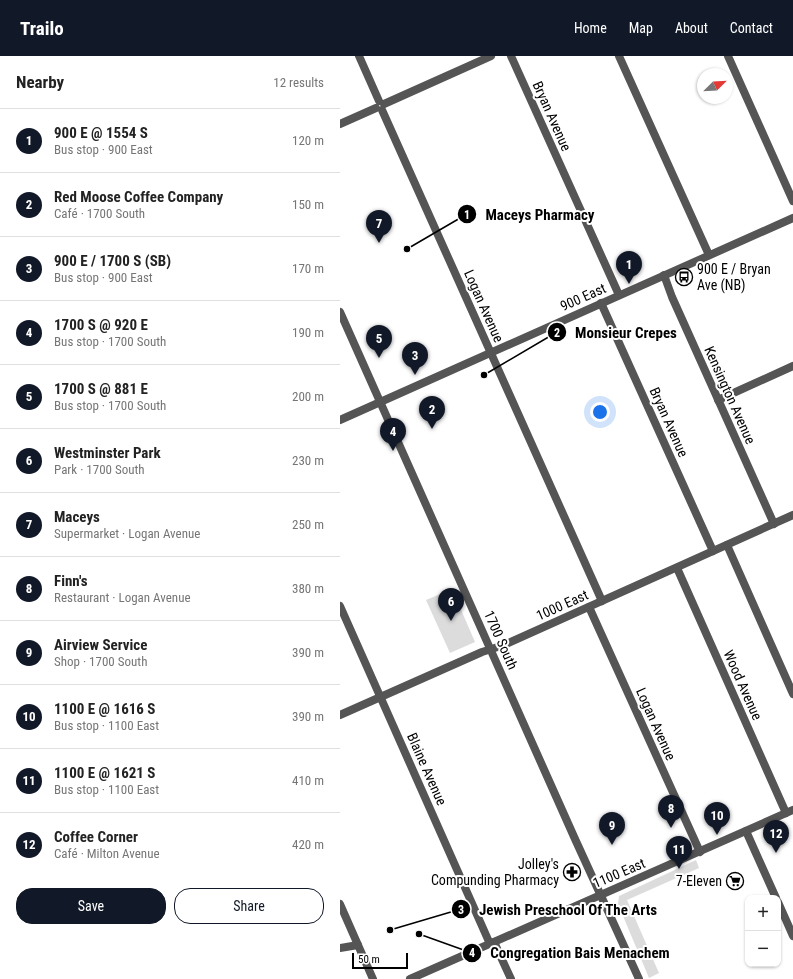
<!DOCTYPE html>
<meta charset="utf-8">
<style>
body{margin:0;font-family:"Roboto Condensed",sans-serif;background:#f2f2f2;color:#222}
.controls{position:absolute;right:12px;bottom:12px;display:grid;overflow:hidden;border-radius:8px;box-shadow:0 1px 3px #0004}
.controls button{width:36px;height:36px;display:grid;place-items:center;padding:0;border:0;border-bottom:1px solid #e0e0e0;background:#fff;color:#222;font:20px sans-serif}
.compass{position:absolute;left:357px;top:12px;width:36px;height:36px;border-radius:50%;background:#fff;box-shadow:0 1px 3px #0004;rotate:66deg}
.scale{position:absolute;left:12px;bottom:10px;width:56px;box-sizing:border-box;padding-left:4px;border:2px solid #000;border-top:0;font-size:11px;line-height:14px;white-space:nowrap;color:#000;-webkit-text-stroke:3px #fff;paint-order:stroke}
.you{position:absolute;left:260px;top:356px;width:14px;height:14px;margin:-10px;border:3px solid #fff;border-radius:50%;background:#1a73e8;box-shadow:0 0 0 6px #1a73e833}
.badge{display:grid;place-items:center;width:26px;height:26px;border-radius:50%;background:#111827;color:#fff;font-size:13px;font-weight:700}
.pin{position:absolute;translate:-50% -33px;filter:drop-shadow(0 1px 2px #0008)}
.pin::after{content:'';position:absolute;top:21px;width:14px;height:12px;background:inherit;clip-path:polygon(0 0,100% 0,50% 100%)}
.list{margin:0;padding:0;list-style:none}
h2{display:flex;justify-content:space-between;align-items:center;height:52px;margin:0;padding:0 16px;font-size:17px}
h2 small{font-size:13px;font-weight:400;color:#767676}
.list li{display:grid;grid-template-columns:26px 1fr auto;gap:12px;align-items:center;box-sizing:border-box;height:64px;padding:0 16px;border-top:1px solid #e0e0e0}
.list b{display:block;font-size:15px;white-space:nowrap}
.list p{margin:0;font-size:13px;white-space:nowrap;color:#767676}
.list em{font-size:13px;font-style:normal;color:#767676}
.actions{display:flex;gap:8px;padding:12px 16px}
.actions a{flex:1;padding:9px 0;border:1px solid #111827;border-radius:16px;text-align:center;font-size:14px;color:#111827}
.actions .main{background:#111827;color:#fff}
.map{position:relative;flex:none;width:453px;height:923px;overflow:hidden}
header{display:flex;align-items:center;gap:24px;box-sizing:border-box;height:56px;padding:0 20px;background:#111827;color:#fff}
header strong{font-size:19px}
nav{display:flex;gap:22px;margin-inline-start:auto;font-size:14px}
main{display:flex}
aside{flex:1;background:#fff}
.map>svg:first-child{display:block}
.green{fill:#dcdcdc}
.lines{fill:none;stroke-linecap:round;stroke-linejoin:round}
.minor{stroke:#555;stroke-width:8}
.tertiary{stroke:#555;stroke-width:8}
.labels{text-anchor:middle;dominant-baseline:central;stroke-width:4;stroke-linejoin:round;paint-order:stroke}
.street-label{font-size:14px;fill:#000;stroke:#fff}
.poi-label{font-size:14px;fill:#000;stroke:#fff;text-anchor:end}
.leader{fill:none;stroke:#000;stroke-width:1.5}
.callout-dot{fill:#000;stroke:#fff;stroke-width:1.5}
.mark-label{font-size:12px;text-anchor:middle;font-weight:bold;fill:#fff}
.callout-label{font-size:15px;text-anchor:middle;font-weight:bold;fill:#000;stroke:#fff;stroke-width:4;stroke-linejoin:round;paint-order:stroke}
</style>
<header>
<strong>Trailo</strong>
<nav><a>Home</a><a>Map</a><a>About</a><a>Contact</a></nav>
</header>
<main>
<aside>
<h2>Nearby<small>12 results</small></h2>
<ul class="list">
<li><span class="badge">1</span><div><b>900 E @ 1554 S</b><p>Bus stop · 900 East</p></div><em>120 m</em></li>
<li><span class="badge">2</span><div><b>Red Moose Coffee Company</b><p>Café · 1700 South</p></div><em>150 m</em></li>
<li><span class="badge">3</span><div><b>900 E / 1700 S (SB)</b><p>Bus stop · 900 East</p></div><em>170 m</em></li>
<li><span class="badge">4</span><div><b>1700 S @ 920 E</b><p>Bus stop · 1700 South</p></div><em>190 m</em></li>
<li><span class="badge">5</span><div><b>1700 S @ 881 E</b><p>Bus stop · 1700 South</p></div><em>200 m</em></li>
<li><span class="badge">6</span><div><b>Westminster Park</b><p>Park · 1700 South</p></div><em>230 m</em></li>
<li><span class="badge">7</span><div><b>Maceys</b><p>Supermarket · Logan Avenue</p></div><em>250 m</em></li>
<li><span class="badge">8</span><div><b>Finn's</b><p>Restaurant · Logan Avenue</p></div><em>380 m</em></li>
<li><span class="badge">9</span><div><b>Airview Service</b><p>Shop · 1700 South</p></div><em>390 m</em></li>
<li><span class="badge">10</span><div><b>1100 E @ 1616 S</b><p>Bus stop · 1100 East</p></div><em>390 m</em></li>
<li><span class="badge">11</span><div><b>1100 E @ 1621 S</b><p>Bus stop · 1100 East</p></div><em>410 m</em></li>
<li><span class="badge">12</span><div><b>Coffee Corner</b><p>Café · Milton Avenue</p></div><em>420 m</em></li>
</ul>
<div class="actions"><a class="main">Save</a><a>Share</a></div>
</aside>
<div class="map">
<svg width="453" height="923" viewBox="0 0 453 923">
<rect width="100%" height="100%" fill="#fff"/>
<g class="green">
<polygon points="112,533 135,586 110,597 86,544"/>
<polygon points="356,804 359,812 287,844 319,917 309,922 278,848 279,840"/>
</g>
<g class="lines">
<g class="minor">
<polyline points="19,0 39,45"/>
<polyline points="171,0 279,239"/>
<polyline points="279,0 369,199"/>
<polyline points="388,0 453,145"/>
<polyline points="44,48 151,0"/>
<polyline points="42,54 262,545"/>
<polyline points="0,68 36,52"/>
<polyline points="324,219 332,241 434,468"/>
<polyline points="261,247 373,495"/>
<polyline points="378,344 453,310"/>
<polyline points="387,489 453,638"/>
<polyline points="337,512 446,757"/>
<polyline points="0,550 150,888"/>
<polyline points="249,551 360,796"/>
<polyline points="0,659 142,596 164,589 453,459"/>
<polyline points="406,775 436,842"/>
<polyline points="438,846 453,880"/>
<polyline points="0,848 33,923"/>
<polyline points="154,886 171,923"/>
<polyline points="0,892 18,889"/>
</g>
<g class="tertiary">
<polyline points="0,256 235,783 299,923"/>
<polyline points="0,364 453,162"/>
<polyline points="70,923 453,754"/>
</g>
</g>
<defs>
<g id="bus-ring" transform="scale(0.9)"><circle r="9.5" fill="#fff" stroke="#000" stroke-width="1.5"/><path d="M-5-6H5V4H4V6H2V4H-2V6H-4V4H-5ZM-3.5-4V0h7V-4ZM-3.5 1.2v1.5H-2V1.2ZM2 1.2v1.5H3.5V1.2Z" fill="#000"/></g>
<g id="pharmacy-ring" transform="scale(0.9)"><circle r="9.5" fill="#fff" stroke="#000" stroke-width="1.5"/><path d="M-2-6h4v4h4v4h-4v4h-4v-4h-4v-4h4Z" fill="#000"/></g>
<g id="supermarket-ring" transform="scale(0.9)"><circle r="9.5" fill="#fff" stroke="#000" stroke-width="1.5"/><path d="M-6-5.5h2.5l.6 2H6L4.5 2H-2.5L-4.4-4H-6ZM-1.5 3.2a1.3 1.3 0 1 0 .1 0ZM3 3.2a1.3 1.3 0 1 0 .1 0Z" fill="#000"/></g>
</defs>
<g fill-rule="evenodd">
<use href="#bus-ring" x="344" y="221"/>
<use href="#pharmacy-ring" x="232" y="816"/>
<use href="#supermarket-ring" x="395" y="825"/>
</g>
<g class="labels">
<g class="street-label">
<text transform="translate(212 60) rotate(66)">Bryan Avenue</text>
<text transform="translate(243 241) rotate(-24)">900 East</text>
<text transform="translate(144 250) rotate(66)">Logan Avenue</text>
<text transform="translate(390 339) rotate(66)">Kensington Avenue</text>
<text transform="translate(329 366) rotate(66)">Bryan Avenue</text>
<text transform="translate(222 549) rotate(-24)">1000 East</text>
<text transform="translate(161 584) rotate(66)">1700 South</text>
<text transform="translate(403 629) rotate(66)">Wood Avenue</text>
<text transform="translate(316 668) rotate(66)">Logan Avenue</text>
<text transform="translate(87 713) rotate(66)">Blaine Avenue</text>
<text transform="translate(279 817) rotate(-23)">1100 East</text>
</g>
<g class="poi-label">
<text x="357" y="213" text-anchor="start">900 E / Bryan<tspan x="357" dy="16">Ave (NB)</tspan></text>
<text x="219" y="808">Jolley's<tspan x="219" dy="16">Compunding Pharmacy</tspan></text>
<text x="382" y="825">7-Eleven</text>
</g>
</g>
<path class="leader" d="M67 193L127 158M144 319L217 276M50 874L121 853M79 878L132 897"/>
<g class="callout-dot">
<circle cx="67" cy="193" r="4"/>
<circle cx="144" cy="319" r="4"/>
<circle cx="50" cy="874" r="4"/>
<circle cx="79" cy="878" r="4"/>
<circle cx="127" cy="158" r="10"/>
<circle cx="217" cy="276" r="10"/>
<circle cx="121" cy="853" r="10"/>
<circle cx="132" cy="897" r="10"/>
</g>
<g class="mark-label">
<text x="127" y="163">1</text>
<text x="217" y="281">2</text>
<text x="121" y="858">3</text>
<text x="132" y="901">4</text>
</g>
<g class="callout-label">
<text x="200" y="164">Maceys Pharmacy</text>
<text x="286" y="282">Monsieur Crepes</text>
<text x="228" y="859">Jewish Preschool Of The Arts</text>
<text x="240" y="902">Congregation Bais Menachem</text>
</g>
</svg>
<div class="controls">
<button>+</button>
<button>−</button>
</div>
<svg class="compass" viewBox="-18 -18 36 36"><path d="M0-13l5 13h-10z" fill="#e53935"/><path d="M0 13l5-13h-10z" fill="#767676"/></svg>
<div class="scale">50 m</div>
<div class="you"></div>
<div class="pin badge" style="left:289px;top:228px">1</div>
<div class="pin badge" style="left:92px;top:373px">2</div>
<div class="pin badge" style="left:75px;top:319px">3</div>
<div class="pin badge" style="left:53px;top:395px">4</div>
<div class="pin badge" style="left:39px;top:302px">5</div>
<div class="pin badge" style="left:111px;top:565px">6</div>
<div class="pin badge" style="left:39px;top:187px">7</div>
<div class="pin badge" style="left:331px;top:772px">8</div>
<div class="pin badge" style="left:272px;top:789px">9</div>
<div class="pin badge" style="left:377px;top:779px">10</div>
<div class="pin badge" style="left:339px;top:813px">11</div>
<div class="pin badge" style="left:436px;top:797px">12</div>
</div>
</main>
